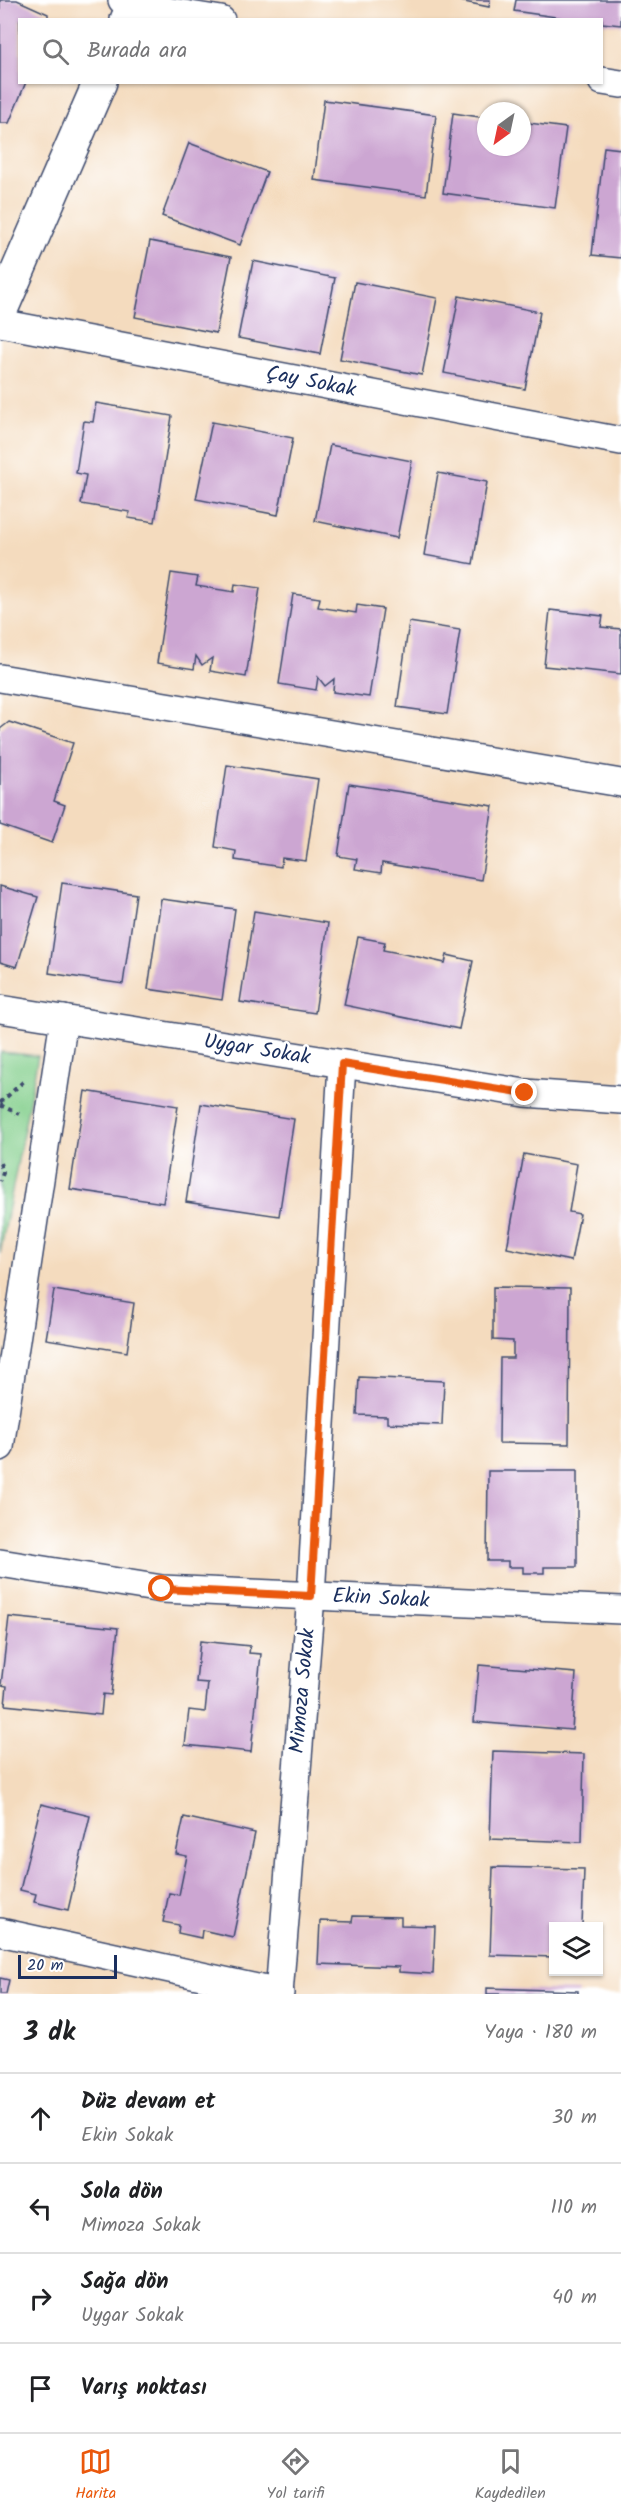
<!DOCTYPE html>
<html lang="tr">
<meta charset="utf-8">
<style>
body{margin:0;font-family:Kalam,sans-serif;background:#f2f2f2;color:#202124}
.controls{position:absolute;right:18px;bottom:18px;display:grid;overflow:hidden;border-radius:0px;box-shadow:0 2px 4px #0004}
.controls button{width:54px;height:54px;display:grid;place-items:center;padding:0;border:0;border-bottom:2px solid #e0e0e0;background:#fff;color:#202124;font:30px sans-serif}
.compass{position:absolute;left:477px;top:102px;width:54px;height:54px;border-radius:50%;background:#fff;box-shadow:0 2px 4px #0004;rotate:213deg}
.scale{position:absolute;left:18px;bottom:15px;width:99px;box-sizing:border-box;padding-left:6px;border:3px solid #1b2f5e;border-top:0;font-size:16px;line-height:21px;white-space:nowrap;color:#1b2f5e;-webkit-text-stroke:4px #fff;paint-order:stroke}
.stop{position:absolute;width:18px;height:18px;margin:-14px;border:4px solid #ea580c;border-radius:50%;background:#fff}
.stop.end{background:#ea580c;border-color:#fff;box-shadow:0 2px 6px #0008}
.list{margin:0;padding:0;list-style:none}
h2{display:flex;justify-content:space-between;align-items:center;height:78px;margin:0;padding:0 24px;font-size:26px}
h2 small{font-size:20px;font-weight:400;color:#757577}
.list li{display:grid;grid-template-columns:39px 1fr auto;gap:18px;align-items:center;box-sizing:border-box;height:90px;padding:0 24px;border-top:2px solid #e0e0e0}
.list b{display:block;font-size:22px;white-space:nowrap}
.list p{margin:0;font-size:20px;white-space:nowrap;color:#757577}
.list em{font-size:20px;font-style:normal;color:#757577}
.icon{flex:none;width:33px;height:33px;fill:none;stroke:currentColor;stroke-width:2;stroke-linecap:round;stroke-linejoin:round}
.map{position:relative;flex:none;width:621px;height:1994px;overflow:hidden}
.search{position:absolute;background:#fff;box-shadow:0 2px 4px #0004;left:18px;right:18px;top:18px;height:66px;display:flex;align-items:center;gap:15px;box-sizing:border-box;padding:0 21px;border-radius:0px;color:#757577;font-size:22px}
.sheet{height:438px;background:#fff}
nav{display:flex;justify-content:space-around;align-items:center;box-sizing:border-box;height:84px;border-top:2px solid #e0e0e0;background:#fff;font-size:16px;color:#757577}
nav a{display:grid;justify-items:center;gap:3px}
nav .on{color:#ea580c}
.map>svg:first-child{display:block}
.green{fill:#83cf8c;stroke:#4f7f75;stroke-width:1.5}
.building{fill:#cca6d2}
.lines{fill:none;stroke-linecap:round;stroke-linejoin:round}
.minor-casing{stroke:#3c496c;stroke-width:30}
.secondary-casing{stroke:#3c496c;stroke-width:36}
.path{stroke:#3c496c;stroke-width:4;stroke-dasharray:4.5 4.5;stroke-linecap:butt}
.minor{stroke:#fff;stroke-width:27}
.secondary{stroke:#fff;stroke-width:33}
.route{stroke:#ea580c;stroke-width:8}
.labels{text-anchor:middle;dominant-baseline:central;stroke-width:5;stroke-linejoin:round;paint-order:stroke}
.street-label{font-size:21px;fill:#1b2f5e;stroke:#fff}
</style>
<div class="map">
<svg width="621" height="1994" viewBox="0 0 621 1994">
<rect width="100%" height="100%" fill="#fff"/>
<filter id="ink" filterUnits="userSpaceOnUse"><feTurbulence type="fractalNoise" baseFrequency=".0167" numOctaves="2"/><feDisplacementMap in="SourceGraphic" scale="12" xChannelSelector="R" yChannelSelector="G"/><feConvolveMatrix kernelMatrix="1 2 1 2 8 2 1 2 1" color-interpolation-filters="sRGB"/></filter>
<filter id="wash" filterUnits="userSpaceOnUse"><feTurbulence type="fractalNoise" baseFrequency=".008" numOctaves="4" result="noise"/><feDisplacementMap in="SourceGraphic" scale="24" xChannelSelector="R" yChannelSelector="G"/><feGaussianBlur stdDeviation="1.35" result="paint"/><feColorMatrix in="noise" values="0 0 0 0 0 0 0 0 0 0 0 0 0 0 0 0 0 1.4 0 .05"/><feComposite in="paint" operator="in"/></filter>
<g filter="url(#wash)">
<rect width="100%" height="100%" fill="#f4dbbe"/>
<polygon class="green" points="1,1052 38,1056 0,1254 0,1055"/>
<g id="blocks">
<g class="building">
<polygon points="0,0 17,0 48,14 48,20 20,20 20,82 26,82 9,123 0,123"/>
<polygon points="455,0 490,0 489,7"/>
<polygon points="516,0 621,0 621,25 602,23 602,20 577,20 514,11"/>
<polygon points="324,100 436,115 426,195 314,180"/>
<polygon points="453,113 486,118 486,147 522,147 522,122 566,128 555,208 443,193"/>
<polygon points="189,143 267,172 240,245 162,216"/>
<polygon points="604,147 621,149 621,258 592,255"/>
<polygon points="150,241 231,257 216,333 135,317"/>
<polygon points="253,261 335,278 320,354 238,338"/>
<polygon points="355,282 437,298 422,375 340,359"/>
<polygon points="459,296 540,312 525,389 444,373"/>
<polygon points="96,403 172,416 155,522 128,518 130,512 81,504 86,475 76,473 84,421 93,422"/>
<polygon points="212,422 293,438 278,515 196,499"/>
<polygon points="330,445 412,461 397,538 315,521"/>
<polygon points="438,473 487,482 473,564 424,555"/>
<polygon points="171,573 198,577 196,586 234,592 235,584 260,588 246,677 210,671 212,658 202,665 196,656 194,669 157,663"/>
<polygon points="293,594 320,598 318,607 356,613 357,605 383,609 369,697 333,692 334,679 325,686 318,677 316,690 279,684"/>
<polygon points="550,610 603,616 601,627 621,629 621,674 544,666"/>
<polygon points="409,622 460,630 447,714 397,707"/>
<polygon points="9,722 73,743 54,801 65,805 52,843 0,825 0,729"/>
<polygon points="227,765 318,779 306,861 282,858 281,867 235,860 236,851 215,847"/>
<polygon points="349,784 493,806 481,880 382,863 381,873 355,869 357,859 338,856"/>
<polygon points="62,883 136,894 123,984 49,973"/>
<polygon points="0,886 38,897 17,967 0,962"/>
<polygon points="161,899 235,909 222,1000 148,989"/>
<polygon points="254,911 328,923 315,1013 240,1002"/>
<polygon points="358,937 385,942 383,950 414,956 445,963 447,955 473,961 459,1029 344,1005"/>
<polygon points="85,1091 178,1106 163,1203 70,1189"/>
<polygon points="201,1104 294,1119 279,1216 186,1202"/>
<polygon points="524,1154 577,1164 569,1212 580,1214 571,1261 507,1248"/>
<polygon points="493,1287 570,1288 569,1444 499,1443 500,1358 513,1358 513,1341 493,1340"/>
<polygon points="54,1290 134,1303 127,1352 46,1339"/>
<polygon points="359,1377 444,1381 442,1425 387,1423 387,1416 357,1415"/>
<polygon points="488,1471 577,1471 577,1567 544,1567 544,1573 523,1573 523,1567 508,1567 508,1561 487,1561"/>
<polygon points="9,1617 118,1628 111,1695 103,1694 101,1715 5,1705 7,1686 1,1685"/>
<polygon points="200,1641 250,1646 249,1653 261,1654 251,1752 185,1745 189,1710 205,1712 208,1683 196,1682"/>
<polygon points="479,1665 576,1673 572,1730 474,1722"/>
<polygon points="493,1751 584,1754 582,1842 490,1839"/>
<polygon points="41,1804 90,1816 68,1910 34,1902 36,1894 20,1890"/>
<polygon points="184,1817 255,1833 233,1937 202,1930 201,1938 178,1933 179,1925 163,1922 169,1893 179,1895 187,1856 176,1854"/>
<polygon points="493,1867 584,1869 582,1926 554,1926 554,1957 490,1955"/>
<polygon points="353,1916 401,1917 401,1925 435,1926 433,1974 399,1972 399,1967 318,1964 320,1921 352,1922"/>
<polygon points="0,1978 9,1980 6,1994 0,1994"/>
<polygon points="487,1988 578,1991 578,1994 487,1994"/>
</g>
</g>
</g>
<g filter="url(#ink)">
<use href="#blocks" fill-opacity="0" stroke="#3c496c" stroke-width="1.5"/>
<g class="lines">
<g class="minor-casing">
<g id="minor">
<polyline points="122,0 134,6 221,20"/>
<polyline points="602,81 621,84"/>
<polyline points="0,323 621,441"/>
<polyline points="0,678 621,783"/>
<polyline points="0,1009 525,1093 621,1100"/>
<polyline points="0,1447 64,1019"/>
<polyline points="0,1563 162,1589 621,1610"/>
<polyline points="0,1932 280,1993"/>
<polyline points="279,1994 311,1596 342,1064"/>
</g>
</g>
<g class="secondary-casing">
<g id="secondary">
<polyline points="127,20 136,0"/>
<polyline points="0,312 100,82"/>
</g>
</g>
<g class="path">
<polyline points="0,1103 24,1081"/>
<polyline points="0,1105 19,1114"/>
<polyline points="0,1163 3,1173 0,1181"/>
</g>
<use href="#minor" class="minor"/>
<use href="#secondary" class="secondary"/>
</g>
</g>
<g class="lines" filter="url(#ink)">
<polyline class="route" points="162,1589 311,1596 342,1064 525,1093"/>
</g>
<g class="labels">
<g class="street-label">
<text transform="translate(311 382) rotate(11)">Çay Sokak</text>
<text transform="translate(257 1050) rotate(9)">Uygar Sokak</text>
<text transform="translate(381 1599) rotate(3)">Ekin Sokak</text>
<text transform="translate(303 1691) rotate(-85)">Mimoza Sokak</text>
</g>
</g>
</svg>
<div class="controls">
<button><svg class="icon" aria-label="layers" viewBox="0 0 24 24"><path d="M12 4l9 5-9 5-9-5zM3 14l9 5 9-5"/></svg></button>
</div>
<svg class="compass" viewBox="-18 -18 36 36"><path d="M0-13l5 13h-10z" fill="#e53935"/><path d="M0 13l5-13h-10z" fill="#757577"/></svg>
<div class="scale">20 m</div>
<div class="stop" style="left:162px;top:1589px"></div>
<div class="stop end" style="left:525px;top:1093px"></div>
<div class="search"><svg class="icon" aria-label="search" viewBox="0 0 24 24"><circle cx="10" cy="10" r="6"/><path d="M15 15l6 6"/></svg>Burada ara</div>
</div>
<section class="sheet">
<h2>3 dk<small>Yaya · 180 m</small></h2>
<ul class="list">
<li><svg class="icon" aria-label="ahead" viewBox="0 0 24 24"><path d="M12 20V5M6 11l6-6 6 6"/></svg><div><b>Düz devam et</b><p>Ekin Sokak</p></div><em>30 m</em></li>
<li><svg class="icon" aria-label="left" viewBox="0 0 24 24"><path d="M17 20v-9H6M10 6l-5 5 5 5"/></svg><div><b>Sola dön</b><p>Mimoza Sokak</p></div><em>110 m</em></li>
<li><svg class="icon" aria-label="right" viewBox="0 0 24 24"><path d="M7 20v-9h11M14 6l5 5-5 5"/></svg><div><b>Sağa dön</b><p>Uygar Sokak</p></div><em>40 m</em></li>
<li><svg class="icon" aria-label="arrive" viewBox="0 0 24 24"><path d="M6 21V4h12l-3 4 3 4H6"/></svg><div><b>Varış noktası</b></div></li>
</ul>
</section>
<nav>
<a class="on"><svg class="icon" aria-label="map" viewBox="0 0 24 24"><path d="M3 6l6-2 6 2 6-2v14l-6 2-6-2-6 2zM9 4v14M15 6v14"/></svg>Harita</a>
<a><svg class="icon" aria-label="directions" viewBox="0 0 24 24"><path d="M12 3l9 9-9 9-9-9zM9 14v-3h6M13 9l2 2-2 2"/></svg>Yol tarifi</a>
<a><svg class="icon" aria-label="saved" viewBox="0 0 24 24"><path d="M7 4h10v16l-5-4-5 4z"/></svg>Kaydedilen</a>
</nav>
